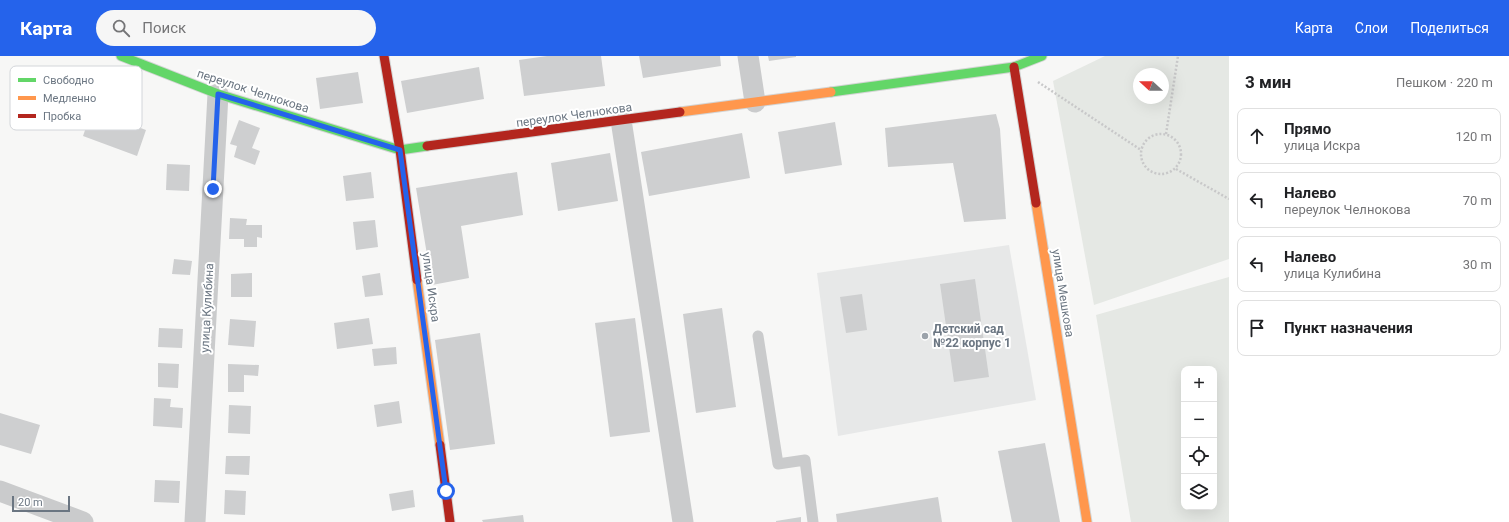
<!DOCTYPE html>
<html lang="ru">
<meta charset="utf-8">
<style>
body{margin:0;font-family:Roboto,sans-serif;background:#f6f6f6;color:#202124}
.controls{position:absolute;right:12px;bottom:12px;display:grid;overflow:hidden;border-radius:8px;box-shadow:0 4px 16px #0002}
.controls button{width:36px;height:36px;display:grid;place-items:center;padding:0;border:0;border-bottom:1px solid #e0e0e0;background:#fff;color:#202124;font:20px sans-serif}
.compass{position:absolute;left:1133px;top:12px;width:36px;height:36px;border-radius:50%;background:#fff;box-shadow:0 4px 16px #0002;rotate:291deg}
.scale{position:absolute;left:12px;bottom:10px;width:58px;box-sizing:border-box;padding-left:4px;border:2px solid #6b7682;border-top:0;font-size:11px;line-height:14px;white-space:nowrap;color:#6b7682;-webkit-text-stroke:3px #fff;paint-order:stroke}
.stop{position:absolute;width:12px;height:12px;margin:-9px;border:3px solid #2563eb;border-radius:50%;background:#fff}
.stop.end{background:#2563eb;border-color:#fff;box-shadow:0 1px 4px #0008}
.list{margin:0;padding:0;list-style:none}
h2{display:flex;justify-content:space-between;align-items:center;height:52px;margin:0;padding:0 16px;font-size:17px}
h2 small{font-size:13px;font-weight:400;color:#757577}
.list li{display:grid;grid-template-columns:26px 1fr auto;gap:12px;align-items:center;box-sizing:border-box;height:56px;margin:0 8px 8px;padding:0 8px;border:1px solid #e0e0e0;border-radius:8px}
.list b{display:block;font-size:15px;white-space:nowrap}
.list p{margin:0;font-size:13px;white-space:nowrap;color:#757577}
.list em{font-size:13px;font-style:normal;color:#757577}
.icon{flex:none;width:22px;height:22px;fill:none;stroke:currentColor;stroke-width:2;stroke-linecap:round;stroke-linejoin:round}
.map{position:relative;flex:none;width:1229px;height:466px;overflow:hidden}
header{display:flex;align-items:center;gap:24px;box-sizing:border-box;height:56px;padding:0 20px;background:#2563eb;color:#fff}
header strong{font-size:19px}
nav{display:flex;gap:22px;margin-inline-start:auto;font-size:14px}
.search{width:280px;height:36px;background:#f6f6f6;display:flex;align-items:center;gap:10px;box-sizing:border-box;padding:0 14px;border-radius:22px;color:#757577;font-size:15px}
main{display:flex}
aside{flex:1;background:#fff}
.map>svg:first-child{display:block}
.built{fill:#e7e8e8}
.green{fill:#e5e8e4;fill-rule:evenodd}
.building{fill:#cecfd0}
.lines{fill:none;stroke-linecap:round;stroke-linejoin:round}
.fast-casing{stroke:#d3d4d4;stroke-width:11}
.slow-casing{stroke:#d3d4d4;stroke-width:11}
.jam-casing{stroke:#d3d4d4;stroke-width:11}
.path{stroke:#c8c8c9;stroke-width:2.5;stroke-dasharray:2 2;stroke-linecap:butt}
.lane{stroke:#cacbcc;stroke-width:11}
.street{stroke:#cacbcc;stroke-width:21}
.fast{stroke:#63d668;stroke-width:9}
.slow{stroke:#ff974d;stroke-width:9}
.jam{stroke:#b3261e;stroke-width:9}
.route{stroke:#2563eb;stroke-width:5}
.poi-dot{fill:#9ca3ab;stroke:#fff;stroke-width:1.5}
.labels{text-anchor:middle;dominant-baseline:central;stroke-width:4;stroke-linejoin:round;paint-order:stroke}
.street-label{font-size:12px;fill:#6b7682;stroke:#fff}
.poi-label{font-size:12px;font-weight:bold;fill:#6b7682;stroke:#fff;text-anchor:start}
.key{fill:#fff;stroke:#d3d6da;stroke-width:1}
.key-label{font-size:11px;fill:#6b7682}
</style>
<header>
<strong>Карта</strong>
<div class="search"><svg class="icon" aria-label="search" viewBox="0 0 24 24"><circle cx="10" cy="10" r="6"/><path d="M15 15l6 6"/></svg>Поиск</div>
<nav><a>Карта</a><a>Слои</a><a>Поделиться</a></nav>
</header>
<main>
<div class="map">
<svg width="1229" height="466" viewBox="0 0 1229 466">
<rect width="100%" height="100%" fill="#f7f7f6"/>
<polygon class="built" points="1009,189 1036,344 838,380 817,217"/>
<g class="green">
<path d="M1105,0H1229V203L1094,249L1053,25ZM1139,18H1163V42H1139Z"/>
<path d="M1229,221V466H1131L1096,259ZM1184,313H1214V451H1184Z"/>
</g>
<g class="building">
<polygon points="547,0 601,0 605,30 524,40 519,4"/>
<polygon points="639,0 720,0 721,10 643,22"/>
<polygon points="768,0 796,0 796,1 769,5"/>
<polygon points="479,11 484,43 407,57 401,25"/>
<polygon points="358,16 363,47 320,53 316,22"/>
<polygon points="92,54 146,74 137,100 83,80"/>
<polygon points="996,58 1000,73 1006,163 964,166 953,107 888,111 885,72"/>
<polygon points="239,64 260,72 252,92 260,95 255,109 234,101 237,90 230,88"/>
<polygon points="835,66 842,109 785,118 778,76"/>
<polygon points="742,77 750,122 649,140 641,96"/>
<polygon points="610,97 618,145 558,155 551,107"/>
<polygon points="167,108 190,109 189,135 166,134"/>
<polygon points="371,116 374,142 346,145 343,120"/>
<polygon points="517,116 523,159 461,170 469,222 432,229 416,132"/>
<polygon points="230,162 247,163 246,169 262,169 262,182 257,181 257,191 244,191 244,183 229,183"/>
<polygon points="375,164 378,191 356,194 353,166"/>
<polygon points="174,203 192,205 190,219 172,218"/>
<polygon points="252,217 252,241 231,241 231,218"/>
<polygon points="380,217 383,239 365,241 362,220"/>
<polygon points="975,223 989,321 954,326 940,228"/>
<polygon points="862,238 867,274 846,277 840,241"/>
<polygon points="722,252 736,351 696,357 683,258"/>
<polygon points="369,262 373,288 337,293 334,267"/>
<polygon points="635,262 650,376 610,381 595,267"/>
<polygon points="230,263 256,265 254,291 228,289"/>
<polygon points="159,272 183,273 182,292 158,291"/>
<polygon points="480,277 495,388 450,394 435,284"/>
<polygon points="396,291 397,308 374,310 372,293"/>
<polygon points="158,307 179,308 178,332 158,331"/>
<polygon points="228,308 259,309 258,320 244,319 244,336 228,336"/>
<polygon points="154,342 171,343 170,351 183,352 182,372 153,370"/>
<polygon points="399,345 402,367 377,371 374,349"/>
<polygon points="229,349 251,350 250,378 228,377"/>
<polygon points="0,357 40,369 31,398 0,389"/>
<polygon points="1045,387 1060,466 1012,466 998,395"/>
<polygon points="226,400 250,400 249,419 225,418"/>
<polygon points="155,424 180,425 179,447 154,446"/>
<polygon points="225,434 246,435 245,459 224,458"/>
<polygon points="413,434 415,451 392,455 389,438"/>
<polygon points="938,441 942,466 837,466 836,458"/>
<polygon points="523,459 524,466 483,466 482,464"/>
<polygon points="801,461 801,466 776,466 776,465"/>
</g>
<g class="lines">
<g class="fast-casing">
<g id="fast">
<polyline points="121,0 218,38 400,94 427,90"/>
<polyline points="831,36 1014,11 1042,0"/>
</g>
</g>
<g class="slow-casing">
<g id="slow">
<polyline points="680,56 831,36"/>
<polyline points="1036,147 1087,466"/>
<polyline points="417,224 440,389"/>
</g>
</g>
<g class="jam-casing">
<g id="jam">
<polyline points="384,0 400,94 417,224"/>
<polyline points="1014,11 1036,147"/>
<polyline points="427,90 680,56"/>
<polyline points="440,389 450,466"/>
</g>
</g>
<g class="path">
<polyline points="1038,26 1141,94"/>
<circle cx="1161" cy="98" r="20"/>
<polyline points="1166,78 1178,0"/>
<polyline points="1176,113 1229,143"/>
</g>
<polyline class="lane" points="758,280 778,408 805,404 813,466"/>
<g class="street">
<polyline points="748,0 755,46"/>
<polyline points="621,64 683,466"/>
<polyline points="0,435 83,466"/>
<polyline points="195,466 218,38"/>
</g>
<use href="#fast" class="fast"/>
<use href="#slow" class="slow"/>
<use href="#jam" class="jam"/>
</g>
<g class="lines">
<polyline class="route" points="213,133 218,38 400,94 446,435"/>
</g>
<circle class="poi-dot" cx="925" cy="280" r="4"/>
<g class="labels">
<g class="street-label">
<text transform="translate(253 35) rotate(18)">переулок Челнокова</text>
<text transform="translate(574 59) rotate(-8)">переулок Челнокова</text>
<text transform="translate(431 231) rotate(82)">улица Искра</text>
<text transform="translate(1063 237) rotate(81)">улица Мешкова</text>
<text transform="translate(207 252) rotate(-87)">улица Кулибина</text>
</g>
<g class="poi-label">
<text x="933" y="273">Детский сад<tspan x="933" dy="14">№22 корпус 1</tspan></text>
</g>
</g>
<rect x="10" y="10" width="132" height="64" rx="6" class="key"/>
<rect x="18" y="22" width="18" height="4" fill="#63d668"/>
<rect x="18" y="40" width="18" height="4" fill="#ff974d"/>
<rect x="18" y="58" width="18" height="4" fill="#b3261e"/>
<g class="key-label">
<text x="43" y="28">Свободно</text>
<text x="43" y="46">Медленно</text>
<text x="43" y="64">Пробка</text>
</g>
</svg>
<div class="controls">
<button>+</button>
<button>−</button>
<button><svg class="icon" aria-label="locate" viewBox="0 0 24 24"><circle cx="12" cy="12" r="6"/><path d="M12 2v4M12 18v4M2 12h4M18 12h4"/></svg></button>
<button><svg class="icon" aria-label="layers" viewBox="0 0 24 24"><path d="M12 4l9 5-9 5-9-5zM3 14l9 5 9-5"/></svg></button>
</div>
<svg class="compass" viewBox="-18 -18 36 36"><path d="M0-13l5 13h-10z" fill="#e53935"/><path d="M0 13l5-13h-10z" fill="#757577"/></svg>
<div class="scale">20 m</div>
<div class="stop" style="left:446px;top:435px"></div>
<div class="stop end" style="left:213px;top:133px"></div>
</div>
<aside>
<h2>3 мин<small>Пешком · 220 m</small></h2>
<ul class="list">
<li><svg class="icon" aria-label="ahead" viewBox="0 0 24 24"><path d="M12 20V5M6 11l6-6 6 6"/></svg><div><b>Прямо</b><p>улица Искра</p></div><em>120 m</em></li>
<li><svg class="icon" aria-label="left" viewBox="0 0 24 24"><path d="M17 20v-9H6M10 6l-5 5 5 5"/></svg><div><b>Налево</b><p>переулок Челнокова</p></div><em>70 m</em></li>
<li><svg class="icon" aria-label="left" viewBox="0 0 24 24"><path d="M17 20v-9H6M10 6l-5 5 5 5"/></svg><div><b>Налево</b><p>улица Кулибина</p></div><em>30 m</em></li>
<li><svg class="icon" aria-label="arrive" viewBox="0 0 24 24"><path d="M6 21V4h12l-3 4 3 4H6"/></svg><div><b>Пункт назначения</b></div></li>
</ul>
</aside>
</main>
